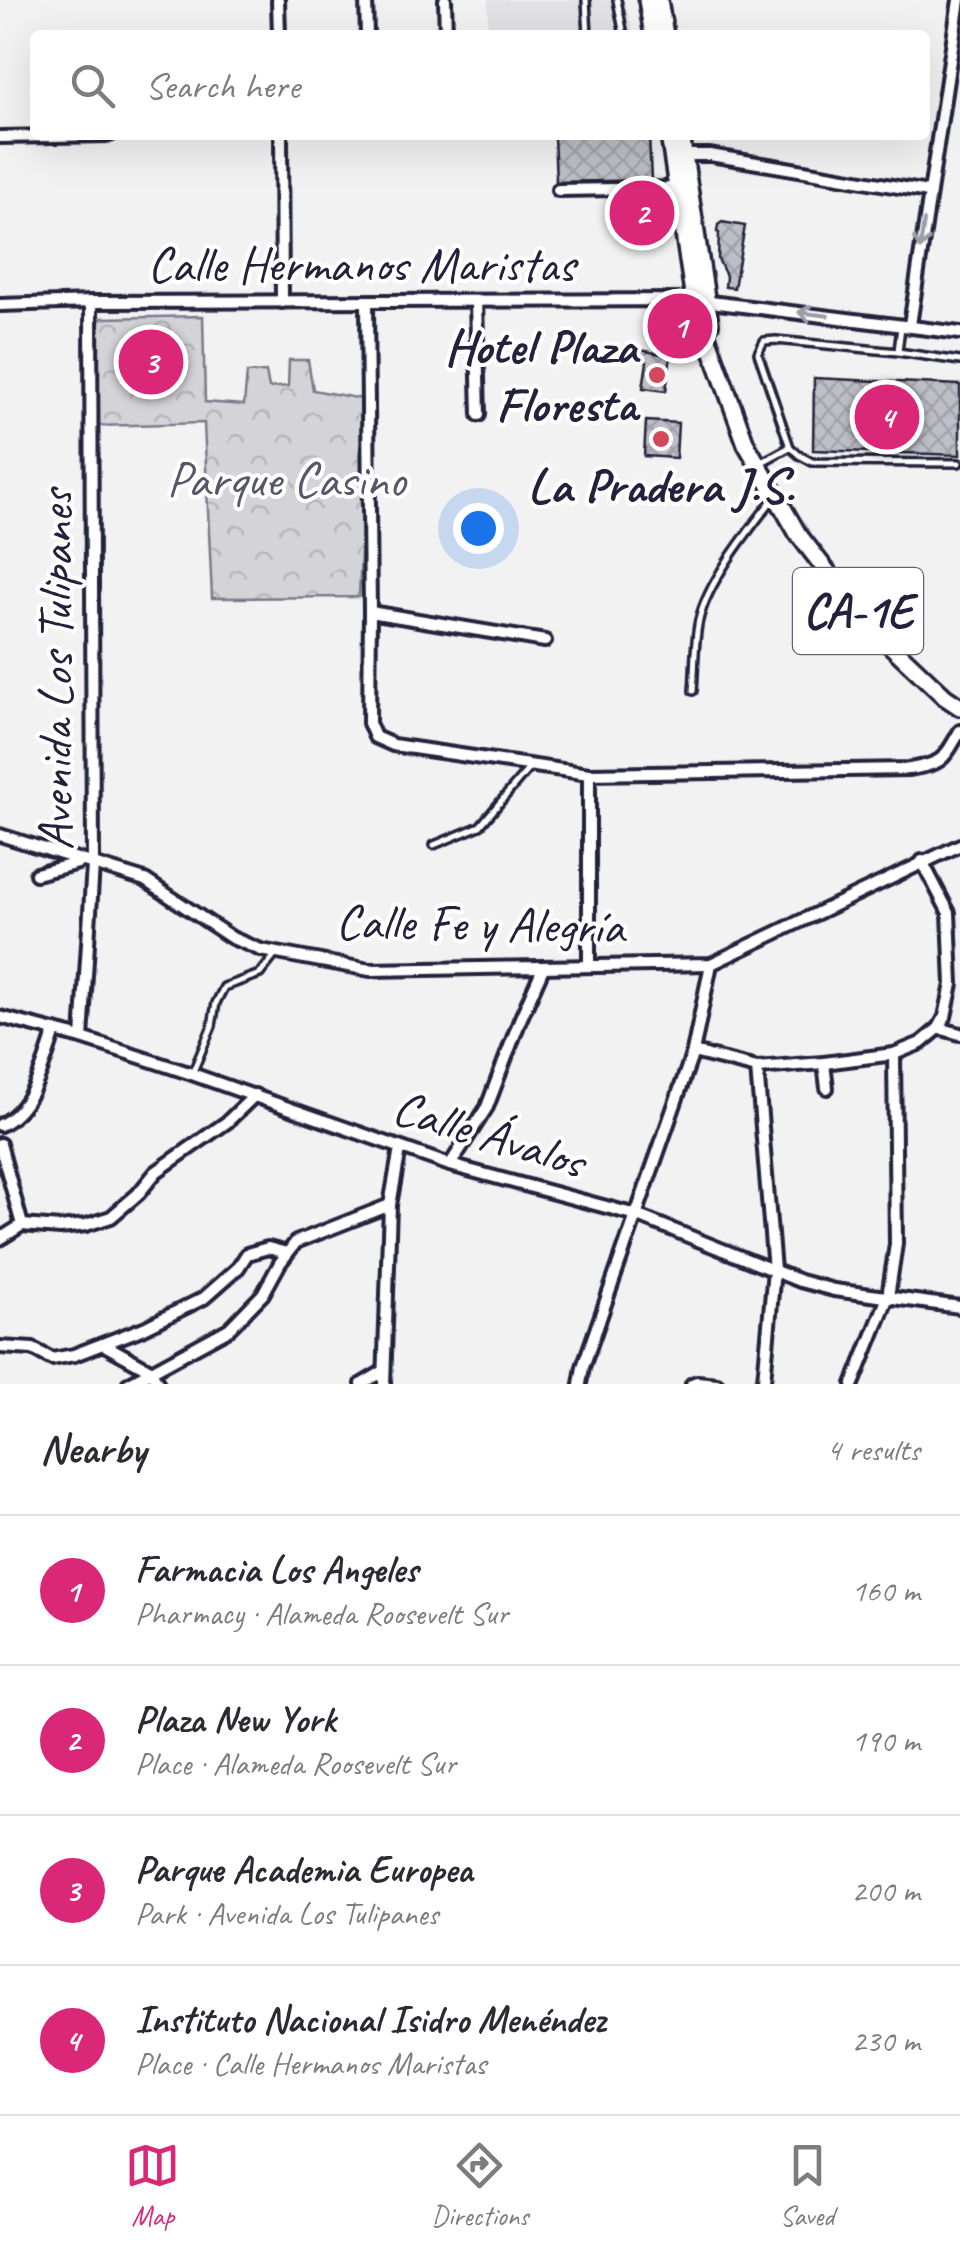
<!DOCTYPE html>
<meta charset="utf-8">
<style>
body{margin:0;font-family:Caveat,sans-serif;background:#f7f7f7;color:#2b2b33}
.you{position:absolute;left:478px;top:528px;width:35px;height:35px;margin:-25px;border:8px solid #fff;border-radius:50%;background:#1a73e8;box-shadow:0 0 0 15px #1a73e833}
.badge{display:grid;place-items:center;width:65px;height:65px;border-radius:50%;background:#db2777;color:#fff;font-size:32px;font-weight:700}
.pin{position:absolute;translate:-50% -50%;border:5px solid #fff;box-shadow:0 2px 10px #0006}
.list{margin:0;padding:0;list-style:none}
h2{display:flex;justify-content:space-between;align-items:center;height:130px;margin:0;padding:0 40px;font-size:42px}
h2 small{font-size:32px;font-weight:400;color:#7c7c81}
.list li{display:grid;grid-template-columns:65px 1fr auto;gap:30px;align-items:center;box-sizing:border-box;height:150px;padding:0 40px;border-top:2px solid #e1e1e2}
.list b{display:block;font-size:38px;white-space:nowrap}
.list p{margin:0;font-size:32px;white-space:nowrap;color:#7c7c81}
.list em{font-size:32px;font-style:normal;color:#7c7c81}
.icon{flex:none;width:55px;height:55px;fill:none;stroke:currentColor;stroke-width:2;stroke-linecap:round;stroke-linejoin:round}
.map{position:relative;flex:none;width:960px;height:1384px;overflow:hidden}
.search{position:absolute;background:#fff;box-shadow:0 10px 40px #0002;left:30px;right:30px;top:30px;height:110px;display:flex;align-items:center;gap:25px;box-sizing:border-box;padding:0 35px;border-radius:10px;color:#7c7c81;font-size:38px}
.sheet{height:730px;background:#fff}
nav{display:flex;justify-content:space-around;align-items:center;box-sizing:border-box;height:140px;border-top:2px solid #e1e1e2;background:#fff;font-size:28px;color:#7c7c81}
nav a{display:grid;justify-items:center;gap:5px}
nav .on{color:#db2777}
.map>svg:first-child{display:block}
.built{fill:#e2e2e6}
.park{fill:url(#park-crowns);stroke:#7a7a8a;stroke-width:2.5}
.building{fill:url(#building-cross-hatch);stroke:#22223b;stroke-width:2.5}
.lines{fill:none;stroke-linecap:round;stroke-linejoin:round}
.service-casing{stroke:#22223b;stroke-width:12}
.minor-casing{stroke:#22223b;stroke-width:18}
.trunk-casing{stroke:#22223b;stroke-width:22}
.service{stroke:#fff;stroke-width:5}
.minor{stroke:#fff;stroke-width:10}
.trunk{stroke:#fff;stroke-width:15}
.oneway{stroke:#9c9ca7}
.poi-dot{fill:#d1495b;stroke:#fff;stroke-width:4}
.labels{text-anchor:middle;dominant-baseline:central;stroke-width:8;stroke-linejoin:round;paint-order:stroke}
.shield{fill:#fff;stroke:#646476;stroke-width:2.5}
.shield-label{font-size:48px;font-weight:bold;fill:#22223b}
.street-label{font-size:50px;fill:#22223b;stroke:#fff}
.poi-label{font-size:50px;font-weight:bold;fill:#22223b;stroke:#fff;text-anchor:end}
.park-label{font-size:50px;fill:#57576a;stroke:#fff}
</style>
<div class="map">
<svg width="960" height="1384" viewBox="0 0 960 1384">
<defs>
<pattern id="park-crowns" width="20" height="18" patternUnits="userSpaceOnUse" patternTransform="scale(2.5)"><rect width="20" height="18" fill="#d3d3d8"/><path d="M2 6a3 3 0 1 1 6 0M12 15a3 3 0 1 1 6 0" fill="none" stroke="#b5b5ba"/></pattern>
<pattern id="building-cross-hatch" width="8" height="8" patternUnits="userSpaceOnUse" patternTransform="scale(2.5)"><rect width="8" height="8" fill="#bebec6"/><path d="M0 0l8 8M0 8l8-8" fill="none" stroke="#a3a3ab"/></pattern>
</defs>
<rect width="100%" height="100%" fill="#f2f2f3"/>
<filter id="ink" filterUnits="userSpaceOnUse"><feTurbulence type="fractalNoise" baseFrequency=".01" numOctaves="2"/><feDisplacementMap in="SourceGraphic" scale="20" xChannelSelector="R" yChannelSelector="G"/><feConvolveMatrix kernelMatrix="1 2 1 2 8 2 1 2 1" color-interpolation-filters="sRGB"/></filter>
<g filter="url(#ink)">
<polygon class="built" points="488,0 624,0 634,35 488,35"/>
<polygon class="park" points="203,316 205,402 244,405 247,373 266,372 269,388 288,386 289,360 308,360 313,390 368,400 359,597 212,598 204,423 98,426 98,322 102,318"/>
<g class="building">
<polygon points="649,135 651,180 556,182 554,136"/>
<polygon points="655,197 661,235 627,237 627,198"/>
<polygon points="722,222 745,226 734,288 725,287 726,276 718,259 719,233 717,232 718,225"/>
<polygon points="664,310 679,311 683,317 689,356 671,355 666,391 643,388 647,362 639,361 641,350 661,354"/>
<polygon points="814,378 960,385 960,455 813,450"/>
<polygon points="646,421 678,423 676,458 644,456"/>
</g>
<g class="lines">
<g class="service-casing">
<g id="service">
<polyline points="586,0 588,35"/>
<polyline points="617,0 624,35"/>
<polyline points="898,351 901,327"/>
<polyline points="762,462 790,447"/>
<polyline points="959,463 812,462 799,455 790,447 758,353 764,341 776,340 898,352 960,361"/>
<path d="M693,691C695,668 694,642 699,620C708,581 749,530 773,499"/>
<polyline points="434,845 480,826 530,767"/>
<polyline points="192,1074 212,1026 216,1003 224,987 260,974 276,954"/>
</g>
</g>
<g class="minor-casing">
<g id="minor">
<polyline points="278,0 279,35"/>
<polyline points="366,0 367,35"/>
<polyline points="445,0 446,35"/>
<polyline points="281,135 282,302"/>
<polyline points="0,137 110,135"/>
<polyline points="684,155 710,155 928,192"/>
<polyline points="558,190 677,188"/>
<polyline points="476,301 479,415"/>
<path d="M367,303L370,612L369,723L375,737L393,745L589,774L910,769C944,763 943,760 960,731"/>
<polyline points="0,305 91,302 694,300 960,333"/>
<polyline points="910,325 959,0"/>
<polyline points="370,612 545,641"/>
<polyline points="0,835 145,880 232,938 261,950 370,970 711,964 960,845"/>
<polyline points="36,874 78,863"/>
<polyline points="589,965 589,774"/>
<polyline points="0,1017 82,1038 192,1074 450,1165 636,1215 800,1281 834,1290 960,1307"/>
<polyline points="939,1028 960,1034"/>
<polyline points="82,1038 93,865 91,302"/>
<polyline points="693,1052 757,1068 824,1063 894,1054 921,1043 939,1028 945,1017 952,984 949,913 922,861"/>
<polyline points="824,1063 827,1088"/>
<polyline points="757,1068 774,1270 764,1380 761,1384"/>
<path d="M0,1125C33,1110 44,1062 55,1031"/>
<polyline points="0,1144 22,1225"/>
<polyline points="450,1165 487,1107 520,1020 543,968"/>
<polyline points="0,1239 22,1225 60,1228 86,1225 111,1217 138,1194 156,1172 227,1122 255,1095"/>
<polyline points="103,1344 150,1370 158,1384"/>
<polyline points="0,1347 33,1349 52,1359 74,1355 144,1328 204,1298 238,1268 247,1254 268,1248 287,1253"/>
<polyline points="128,1384 229,1329 263,1294 280,1263 296,1242 390,1205"/>
<polyline points="362,1384 384,1371"/>
<polyline points="384,1384 390,1205 400,1149"/>
<polyline points="580,1384 583,1367 693,1052 711,964"/>
<polyline points="692,1384 697,1382 717,1384"/>
<polyline points="853,1384 888,1297 896,1244 894,1054"/>
</g>
</g>
<g class="trunk-casing">
<g id="trunk">
<polyline points="647,0 653,35"/>
<polyline points="659,0 665,35"/>
<polyline points="669,135 694,300 746,444 798,534 867,623 945,697 960,707"/>
<polyline points="681,135 710,324"/>
</g>
</g>
<use href="#service" class="service"/>
<use href="#minor" class="minor"/>
<use href="#trunk" class="trunk"/>
</g>
<defs><path id="oneway-shaft" d="M-6 0H5M1.5-3L5.5 0L1.5 3" fill="none" stroke-width="1.6" stroke-linecap="round" stroke-linejoin="round" transform="scale(2.5)"/></defs>
<g class="oneway">
<use href="#oneway-shaft" transform="translate(922 235) rotate(98)"/>
<use href="#oneway-shaft" transform="translate(813 314) rotate(-173)"/>
</g>
</g>
<g class="poi-dot">
<circle cx="657" cy="375" r="10"/>
<circle cx="661" cy="439" r="10"/>
</g>
<g class="labels">
<rect class="shield" x="793" y="568" width="130" height="86" rx="8"/>
<g class="shield-label">
<text x="858" y="611">CA-1E</text>
</g>
<g class="street-label">
<text x="361" y="264">Calle Hermanos Maristas</text>
<text transform="translate(55 670) rotate(-90)">Avenida Los Tulipanes</text>
<text transform="translate(480 924) rotate(1)">Calle Fe y Alegría</text>
<text transform="translate(489 1134) rotate(17)">Calle Ávalos</text>
</g>
<g class="poi-label">
<text x="637" y="346">Hotel Plaza<tspan x="637" dy="58">Floresta</tspan></text>
<text x="661" y="485" text-anchor="middle">La Pradera J.S.</text>
</g>
<g class="park-label">
<text x="286" y="479">Parque Casino</text>
</g>
</g>
</svg>
<div class="you"></div>
<div class="pin badge" style="left:680px;top:326px">1</div>
<div class="pin badge" style="left:642px;top:213px">2</div>
<div class="pin badge" style="left:151px;top:362px">3</div>
<div class="pin badge" style="left:887px;top:417px">4</div>
<div class="search"><svg class="icon" aria-label="search" viewBox="0 0 24 24"><circle cx="10" cy="10" r="6"/><path d="M15 15l6 6"/></svg>Search here</div>
</div>
<section class="sheet">
<h2>Nearby<small>4 results</small></h2>
<ul class="list">
<li><span class="badge">1</span><div><b>Farmacia Los Angeles</b><p>Pharmacy · Alameda Roosevelt Sur</p></div><em>160 m</em></li>
<li><span class="badge">2</span><div><b>Plaza New York</b><p>Place · Alameda Roosevelt Sur</p></div><em>190 m</em></li>
<li><span class="badge">3</span><div><b>Parque Academia Europea</b><p>Park · Avenida Los Tulipanes</p></div><em>200 m</em></li>
<li><span class="badge">4</span><div><b>Instituto Nacional Isidro Menéndez</b><p>Place · Calle Hermanos Maristas</p></div><em>230 m</em></li>
</ul>
</section>
<nav>
<a class="on"><svg class="icon" aria-label="map" viewBox="0 0 24 24"><path d="M3 6l6-2 6 2 6-2v14l-6 2-6-2-6 2zM9 4v14M15 6v14"/></svg>Map</a>
<a><svg class="icon" aria-label="directions" viewBox="0 0 24 24"><path d="M12 3l9 9-9 9-9-9zM9 14v-3h6M13 9l2 2-2 2"/></svg>Directions</a>
<a><svg class="icon" aria-label="saved" viewBox="0 0 24 24"><path d="M7 4h10v16l-5-4-5 4z"/></svg>Saved</a>
</nav>
